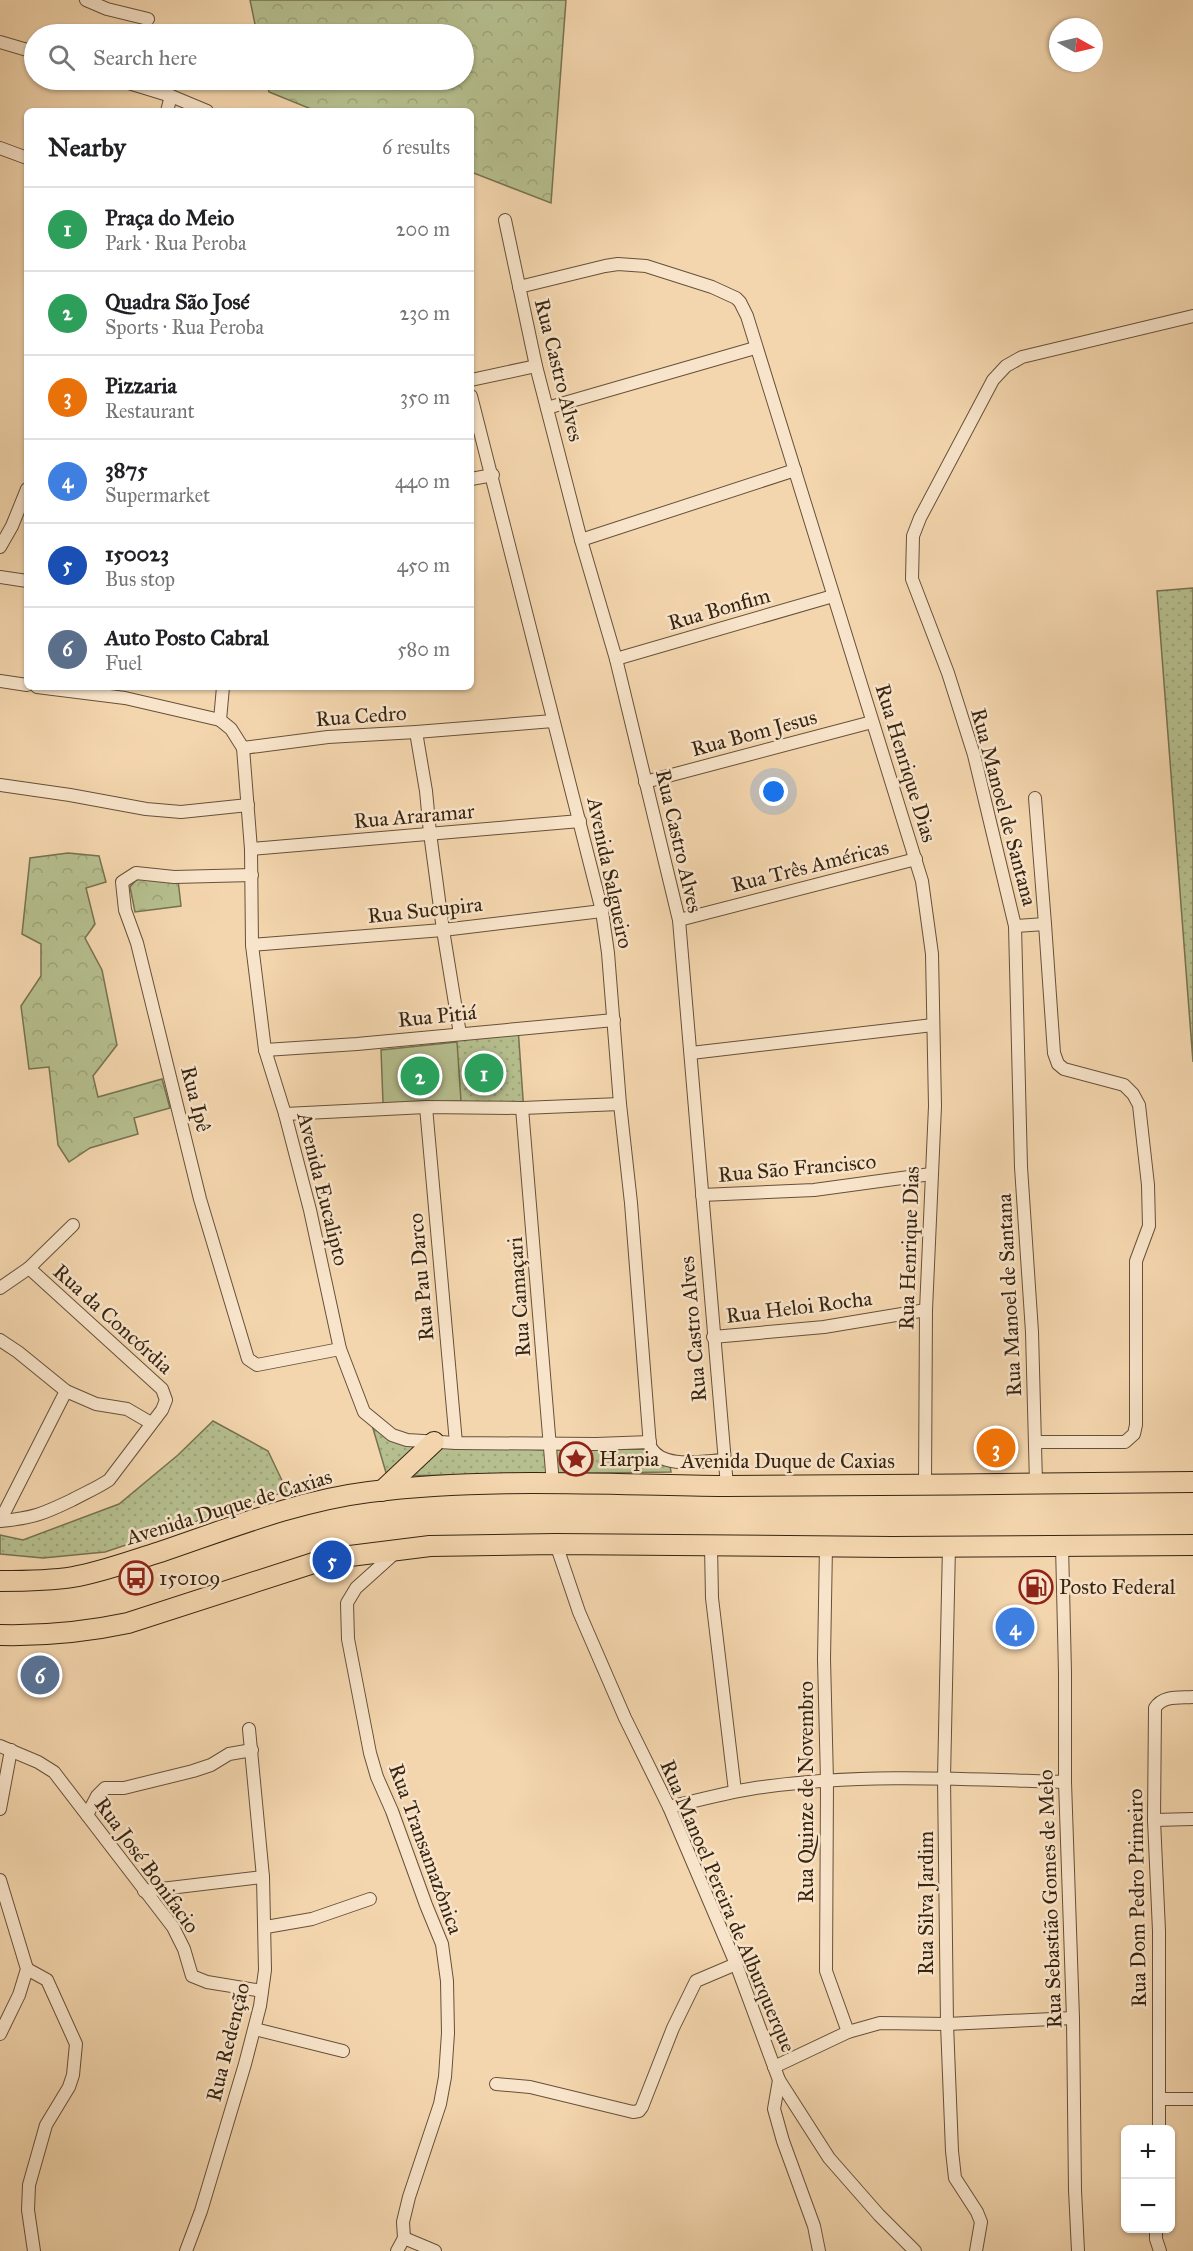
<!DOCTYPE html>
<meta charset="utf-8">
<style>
body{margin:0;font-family:"IM FELL Great Primer",serif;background:#f2f2f2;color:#202124}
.controls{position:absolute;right:18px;bottom:18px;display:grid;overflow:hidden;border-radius:9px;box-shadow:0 2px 4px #0004}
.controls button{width:54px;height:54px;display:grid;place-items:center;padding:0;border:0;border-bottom:2px solid #e0e0e0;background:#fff;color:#202124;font:30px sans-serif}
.compass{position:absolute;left:1049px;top:18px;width:54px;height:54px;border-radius:50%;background:#fff;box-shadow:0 2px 4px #0004;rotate:98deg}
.you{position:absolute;left:774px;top:792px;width:21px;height:21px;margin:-15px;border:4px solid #fff;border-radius:50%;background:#1a73e8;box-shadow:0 0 0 9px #1a73e833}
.badge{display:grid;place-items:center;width:39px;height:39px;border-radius:50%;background:#8f2418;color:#fff;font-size:20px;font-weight:700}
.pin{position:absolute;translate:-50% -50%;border:3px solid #fff;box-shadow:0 2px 6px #0006}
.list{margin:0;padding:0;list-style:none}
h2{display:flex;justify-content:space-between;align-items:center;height:78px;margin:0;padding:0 24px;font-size:26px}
h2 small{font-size:20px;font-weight:400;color:#757577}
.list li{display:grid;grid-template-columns:39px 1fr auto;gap:18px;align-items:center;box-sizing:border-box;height:84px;padding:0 24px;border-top:2px solid #e0e0e0}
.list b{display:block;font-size:22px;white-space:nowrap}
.list p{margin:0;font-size:20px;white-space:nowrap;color:#757577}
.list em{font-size:20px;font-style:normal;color:#757577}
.icon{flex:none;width:33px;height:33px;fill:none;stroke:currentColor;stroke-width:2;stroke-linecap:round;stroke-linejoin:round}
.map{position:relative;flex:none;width:1193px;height:2251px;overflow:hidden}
.search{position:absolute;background:#fff;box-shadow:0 2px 4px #0004;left:24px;top:24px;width:450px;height:66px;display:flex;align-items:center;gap:15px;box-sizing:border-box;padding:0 21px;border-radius:33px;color:#757577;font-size:22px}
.panel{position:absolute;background:#fff;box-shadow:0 2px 4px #0004;left:24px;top:108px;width:450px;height:582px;border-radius:9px}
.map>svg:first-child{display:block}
.green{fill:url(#green-dots);stroke:#767250;stroke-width:1.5}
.forest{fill:url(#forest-crowns);stroke:#767250;stroke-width:1.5}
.pitch{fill:#b6bf8f;stroke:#767250;stroke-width:1.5}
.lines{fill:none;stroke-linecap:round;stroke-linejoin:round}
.minor-casing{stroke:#665139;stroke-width:14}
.trunk-casing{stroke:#372512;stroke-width:22}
.minor{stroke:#f8e4ca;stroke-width:12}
.trunk{stroke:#f4d6ae;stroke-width:20}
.labels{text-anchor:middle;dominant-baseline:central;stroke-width:5;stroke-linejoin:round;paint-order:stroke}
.street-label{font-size:21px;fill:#372512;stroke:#f8e4ca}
.poi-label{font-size:21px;fill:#372512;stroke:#f8e4ca;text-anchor:start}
</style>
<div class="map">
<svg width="1193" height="2251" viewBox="0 0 1193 2251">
<defs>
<pattern id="green-dots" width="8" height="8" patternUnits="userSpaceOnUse" patternTransform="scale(1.5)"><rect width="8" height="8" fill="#b6bf8f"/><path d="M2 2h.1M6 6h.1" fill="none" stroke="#9da47a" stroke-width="1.8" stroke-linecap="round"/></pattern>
<pattern id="forest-crowns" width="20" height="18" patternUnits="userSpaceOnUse" patternTransform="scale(1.5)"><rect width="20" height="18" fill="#b6bf8f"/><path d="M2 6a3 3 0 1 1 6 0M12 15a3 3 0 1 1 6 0" fill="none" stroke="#9da47a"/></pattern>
</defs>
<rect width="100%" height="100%" fill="#f4d6ae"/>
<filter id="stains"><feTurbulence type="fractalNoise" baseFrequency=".00333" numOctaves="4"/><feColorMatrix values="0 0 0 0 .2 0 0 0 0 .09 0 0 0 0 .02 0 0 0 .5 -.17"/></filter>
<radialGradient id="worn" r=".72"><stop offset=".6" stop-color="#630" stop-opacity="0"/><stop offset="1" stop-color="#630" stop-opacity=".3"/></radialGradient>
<g class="green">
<polygon points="1193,588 1193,1062 1157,591"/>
<polygon points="518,1027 524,1113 452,1110 443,1037"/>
<polygon points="213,1421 268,1451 287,1491 105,1552 43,1558 0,1554 0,1535 23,1540 119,1504 178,1455"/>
<polygon points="372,1425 405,1444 548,1450 645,1449 652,1463 670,1466 671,1472 387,1476"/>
</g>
<g class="forest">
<polygon points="250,0 566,0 551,203 471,172 471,111 316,111 269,92 266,80 464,80 464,34 257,34"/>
<polygon points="68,853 99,856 106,882 86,888 95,924 85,938 102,970 117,1045 93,1076 98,1097 162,1079 170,1108 134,1118 138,1134 90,1148 69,1162 58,1145 49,1067 29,1069 21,1006 41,976 41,944 22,934 30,858"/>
<polygon points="137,879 178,880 181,906 135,912 130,887"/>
</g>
<polygon class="pitch" points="457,1042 461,1101 383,1103 381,1050"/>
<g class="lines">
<g class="minor-casing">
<g id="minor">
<polyline points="86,0 107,9 148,19"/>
<polyline points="0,42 34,52"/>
<polyline points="119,80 171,96 207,111"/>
<polyline points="167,111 171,96"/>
<polyline points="0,148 27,158"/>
<polyline points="505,220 536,366 581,540 616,659 679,920 727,1486"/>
<polyline points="519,287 605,266 618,264 646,266 712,287 736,298 740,302 747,316 922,881 932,954 935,1106 926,1310 925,1484"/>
<polyline points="471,380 536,366"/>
<path d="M471,396L602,911L608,953L620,1104L631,1203L650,1446C661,1470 703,1461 724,1460"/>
<polyline points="547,408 755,348"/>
<polyline points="471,479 493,475"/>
<polyline points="581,540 795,470"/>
<polyline points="0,547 12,526 27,489"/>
<polyline points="0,577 27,581"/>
<polyline points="616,659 833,596"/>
<polyline points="0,681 27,685"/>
<polyline points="37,687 125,698 220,720"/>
<polyline points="223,687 220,720 231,729 243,748 251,849 252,945 265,1050 285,1114 310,1210 340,1349 364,1412 392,1435 407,1440 456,1443 596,1444 650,1442"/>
<polyline points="416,732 426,791 430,833 443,930 460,1034"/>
<polyline points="243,748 328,737 416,732 553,721"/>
<polyline points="645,782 872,722"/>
<polyline points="0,785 70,795 146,809 181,812 248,805"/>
<polyline points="1035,798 1045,924"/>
<polyline points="251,849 580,821"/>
<polyline points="252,875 174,877 136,873 122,882 125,910 137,943 200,1199 248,1359 257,1365 340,1349"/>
<polyline points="679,920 916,859"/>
<polyline points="1015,926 1045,924 1054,1053 1058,1064 1064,1069 1124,1085 1133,1094 1139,1105 1148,1185 1149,1226 1136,1261 1136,1425 1134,1434 1125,1442 1036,1442"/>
<polyline points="252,945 443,930 602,911"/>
<polyline points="265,1050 357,1044 614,1020"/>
<polyline points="691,1053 933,1025"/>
<polyline points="426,1107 456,1443"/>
<polyline points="522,1108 553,1484"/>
<polyline points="285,1114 426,1107 522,1108 620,1104"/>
<polyline points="702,1195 814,1190 931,1174"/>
<polyline points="0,1288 29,1268 73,1225"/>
<polyline points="713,1337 824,1327 926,1310"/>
<polyline points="0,1340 18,1352 66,1391 96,1404 127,1409 151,1423"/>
<polyline points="1036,1483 1032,1332 1021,1167 1015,926 974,755 948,673 912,579 913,536 920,518 993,380 1006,366 1022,357 1193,316"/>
<path d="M0,1521C33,1518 43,1514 72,1500C85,1493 97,1488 109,1480L162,1410L166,1400L162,1389L29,1268"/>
<polyline points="0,1521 66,1391"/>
<polyline points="556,1544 579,1612 625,1718 669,1807 736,1964 779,2080 829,2158 879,2215 915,2251"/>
<polyline points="1062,1545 1065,1673 1065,1782 1073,2018 1075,2190 1078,2251"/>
<polyline points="711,1546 712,1598 735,1791"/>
<polyline points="826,1546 824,1659 827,1781 826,1971 848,2032"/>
<polyline points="949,1546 944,1778 947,2024 952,2151 955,2178 977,2212 981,2222 976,2251"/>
<polyline points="396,1552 356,1588 347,1603 348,1639 370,1753 377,1777 392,1811 426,1905 442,1944 447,1981 448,2033 445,2077 440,2104 409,2197 403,2222 404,2238 397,2251"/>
<polyline points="0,1746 38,1762 54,1772 173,1927 184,1949 192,1976 207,1982 262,1991"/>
<path d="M669,1807C700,1800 731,1791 763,1787C862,1773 965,1779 1065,1782"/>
<polyline points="0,1809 11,1750"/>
<polyline points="87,1815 97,1796 105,1788 124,1788 193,1771 211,1765 229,1754 252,1750"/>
<polyline points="1154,1820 1193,1819"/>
<polyline points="0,1880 27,1969 19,1995 0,2034"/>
<polyline points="144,1891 263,1877"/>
<polyline points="266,1927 312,1919 370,1899"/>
<polyline points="27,1969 47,1980 76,2044 73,2075 69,2087 46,2125 29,2185 28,2210 34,2251"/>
<polyline points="255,2029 343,2051"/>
<polyline points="774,2067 848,2032 880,2023 947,2024 1073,2018"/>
<polyline points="779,2080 774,2109 783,2141 814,2226 819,2251"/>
<polyline points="496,2084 530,2087 633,2112 639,2111 642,2107 673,2028 696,1981 736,1964"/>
<polyline points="1160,2099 1193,2099"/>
<path d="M1159,2130V1931L1154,1820L1155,1708C1163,1695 1180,1698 1193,1697"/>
<polyline points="1156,2228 1156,2239 1160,2251"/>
<polyline points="404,2238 435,2251"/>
<polyline points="186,2251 201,2211 245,2064 260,2006 265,1970 263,1877 249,1729"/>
</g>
</g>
<g class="trunk-casing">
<g id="trunk">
<polyline points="382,1491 434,1442"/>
<path d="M0,1581C24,1581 49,1581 73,1577C102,1572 131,1561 160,1552C228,1529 297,1501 369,1492C487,1477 608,1485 726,1486C882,1486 1037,1483 1193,1482"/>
<path d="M0,1635C43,1636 86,1632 128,1623L326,1559L430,1546L556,1544L892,1547L1193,1545"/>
</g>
</g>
<use href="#minor" class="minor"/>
<use href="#trunk" class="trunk"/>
</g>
<defs>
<g id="sight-ring" transform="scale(1.725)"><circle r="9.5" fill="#f8e4ca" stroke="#8f2418" stroke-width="1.5"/><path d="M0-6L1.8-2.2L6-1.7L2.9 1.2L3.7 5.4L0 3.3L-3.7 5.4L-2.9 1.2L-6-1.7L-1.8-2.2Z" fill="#8f2418"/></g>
<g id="bus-ring" transform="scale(1.725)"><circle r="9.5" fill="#f8e4ca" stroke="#8f2418" stroke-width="1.5"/><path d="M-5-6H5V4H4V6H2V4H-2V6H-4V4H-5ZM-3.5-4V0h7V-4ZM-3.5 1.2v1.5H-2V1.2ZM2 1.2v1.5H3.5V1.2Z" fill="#8f2418"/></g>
<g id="fuel-ring" transform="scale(1.725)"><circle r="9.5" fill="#f8e4ca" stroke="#8f2418" stroke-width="1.5"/><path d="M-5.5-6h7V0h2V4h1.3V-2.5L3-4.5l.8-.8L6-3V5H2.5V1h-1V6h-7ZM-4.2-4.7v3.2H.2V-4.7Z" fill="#8f2418"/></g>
</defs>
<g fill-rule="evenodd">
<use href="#sight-ring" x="576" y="1459"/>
<use href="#bus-ring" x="136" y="1578"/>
<use href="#fuel-ring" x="1036" y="1587"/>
</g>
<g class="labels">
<g class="street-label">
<text transform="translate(559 370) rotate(76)">Rua Castro Alves</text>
<text transform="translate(719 609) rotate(-16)">Rua Bonfim</text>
<text transform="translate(361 716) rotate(-4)">Rua Cedro</text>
<text transform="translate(754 733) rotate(-15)">Rua Bom Jesus</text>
<text transform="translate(906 763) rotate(73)">Rua Henrique Dias</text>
<text transform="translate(1004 807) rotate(75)">Rua Manoel de Santana</text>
<text transform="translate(414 816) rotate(-5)">Rua Araramar</text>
<text transform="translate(679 841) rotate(77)">Rua Castro Alves</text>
<text transform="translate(810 866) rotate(-14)">Rua Três Américas</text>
<text transform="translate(610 873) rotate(78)">Avenida Salgueiro</text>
<text transform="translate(425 910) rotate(-6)">Rua Sucupira</text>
<text transform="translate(437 1016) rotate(-6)">Rua Pitiá</text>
<text transform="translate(196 1099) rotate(76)">Rua Ipê</text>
<text transform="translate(797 1168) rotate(-5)">Rua São Francisco</text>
<text transform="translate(323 1189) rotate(76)">Avenida Eucalipto</text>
<text transform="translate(909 1248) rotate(-88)">Rua Henrique Dias</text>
<text transform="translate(421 1277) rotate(-95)">Rua Pau Darco</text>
<text transform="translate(1009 1295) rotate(-93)">Rua Manoel de Santana</text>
<text transform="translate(519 1297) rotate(-94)">Rua Camaçari</text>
<text transform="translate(799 1307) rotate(-7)">Rua Heloi Rocha</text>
<text transform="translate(113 1319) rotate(42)">Rua da Concórdia</text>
<text transform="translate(693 1329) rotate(-95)">Rua Castro Alves</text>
<text x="788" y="1461">Avenida Duque de Caxias</text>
<text transform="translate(229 1507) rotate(-17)">Avenida Duque de Caxias</text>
<text transform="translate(806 1792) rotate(-90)">Rua Quinze de Novembro</text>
<text transform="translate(426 1849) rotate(70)">Rua Transamazônica</text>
<text transform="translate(147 1865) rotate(54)">Rua José Bonifacio</text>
<text transform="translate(1137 1898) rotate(-91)">Rua Dom Pedro Primeiro</text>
<text transform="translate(1050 1899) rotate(-92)">Rua Sebastião Gomes de Melo</text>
<text transform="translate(926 1903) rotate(-90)">Rua Silva Jardim</text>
<text transform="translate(728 1906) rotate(67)">Rua Manoel Pereira de Alburquerque</text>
<text transform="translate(228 2042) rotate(-76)">Rua Redenção</text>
</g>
<g class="poi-label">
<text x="599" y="1459">Harpia</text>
<text x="159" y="1578">150109</text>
<text x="1059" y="1587">Posto Federal</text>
</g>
</g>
<rect width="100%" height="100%" filter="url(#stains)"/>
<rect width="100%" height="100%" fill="url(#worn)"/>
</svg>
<div class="controls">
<button>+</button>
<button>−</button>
</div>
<svg class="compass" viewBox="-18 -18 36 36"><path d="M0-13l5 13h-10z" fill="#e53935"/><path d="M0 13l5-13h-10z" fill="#757577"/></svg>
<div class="you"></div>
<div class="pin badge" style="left:484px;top:1073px;background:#2e9e5b">1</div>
<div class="pin badge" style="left:420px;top:1076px;background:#2e9e5b">2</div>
<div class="pin badge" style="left:996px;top:1448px;background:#e8710a">3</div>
<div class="pin badge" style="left:1015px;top:1627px;background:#3f7fe0">4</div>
<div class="pin badge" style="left:332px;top:1560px;background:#1a4fb4">5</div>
<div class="pin badge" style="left:40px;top:1675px;background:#5c6f8a">6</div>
<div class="search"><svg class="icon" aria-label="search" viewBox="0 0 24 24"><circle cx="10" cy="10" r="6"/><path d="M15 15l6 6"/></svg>Search here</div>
<section class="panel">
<h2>Nearby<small>6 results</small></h2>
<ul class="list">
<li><span class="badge" style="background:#2e9e5b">1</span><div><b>Praça do Meio</b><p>Park · Rua Peroba</p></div><em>200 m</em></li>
<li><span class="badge" style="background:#2e9e5b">2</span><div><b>Quadra São José</b><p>Sports · Rua Peroba</p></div><em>230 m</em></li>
<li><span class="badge" style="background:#e8710a">3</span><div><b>Pizzaria</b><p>Restaurant</p></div><em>350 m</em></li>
<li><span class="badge" style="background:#3f7fe0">4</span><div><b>3875</b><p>Supermarket</p></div><em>440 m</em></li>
<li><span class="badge" style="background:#1a4fb4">5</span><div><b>150023</b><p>Bus stop</p></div><em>450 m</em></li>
<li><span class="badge" style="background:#5c6f8a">6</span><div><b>Auto Posto Cabral</b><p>Fuel</p></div><em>580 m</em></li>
</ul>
</section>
</div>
